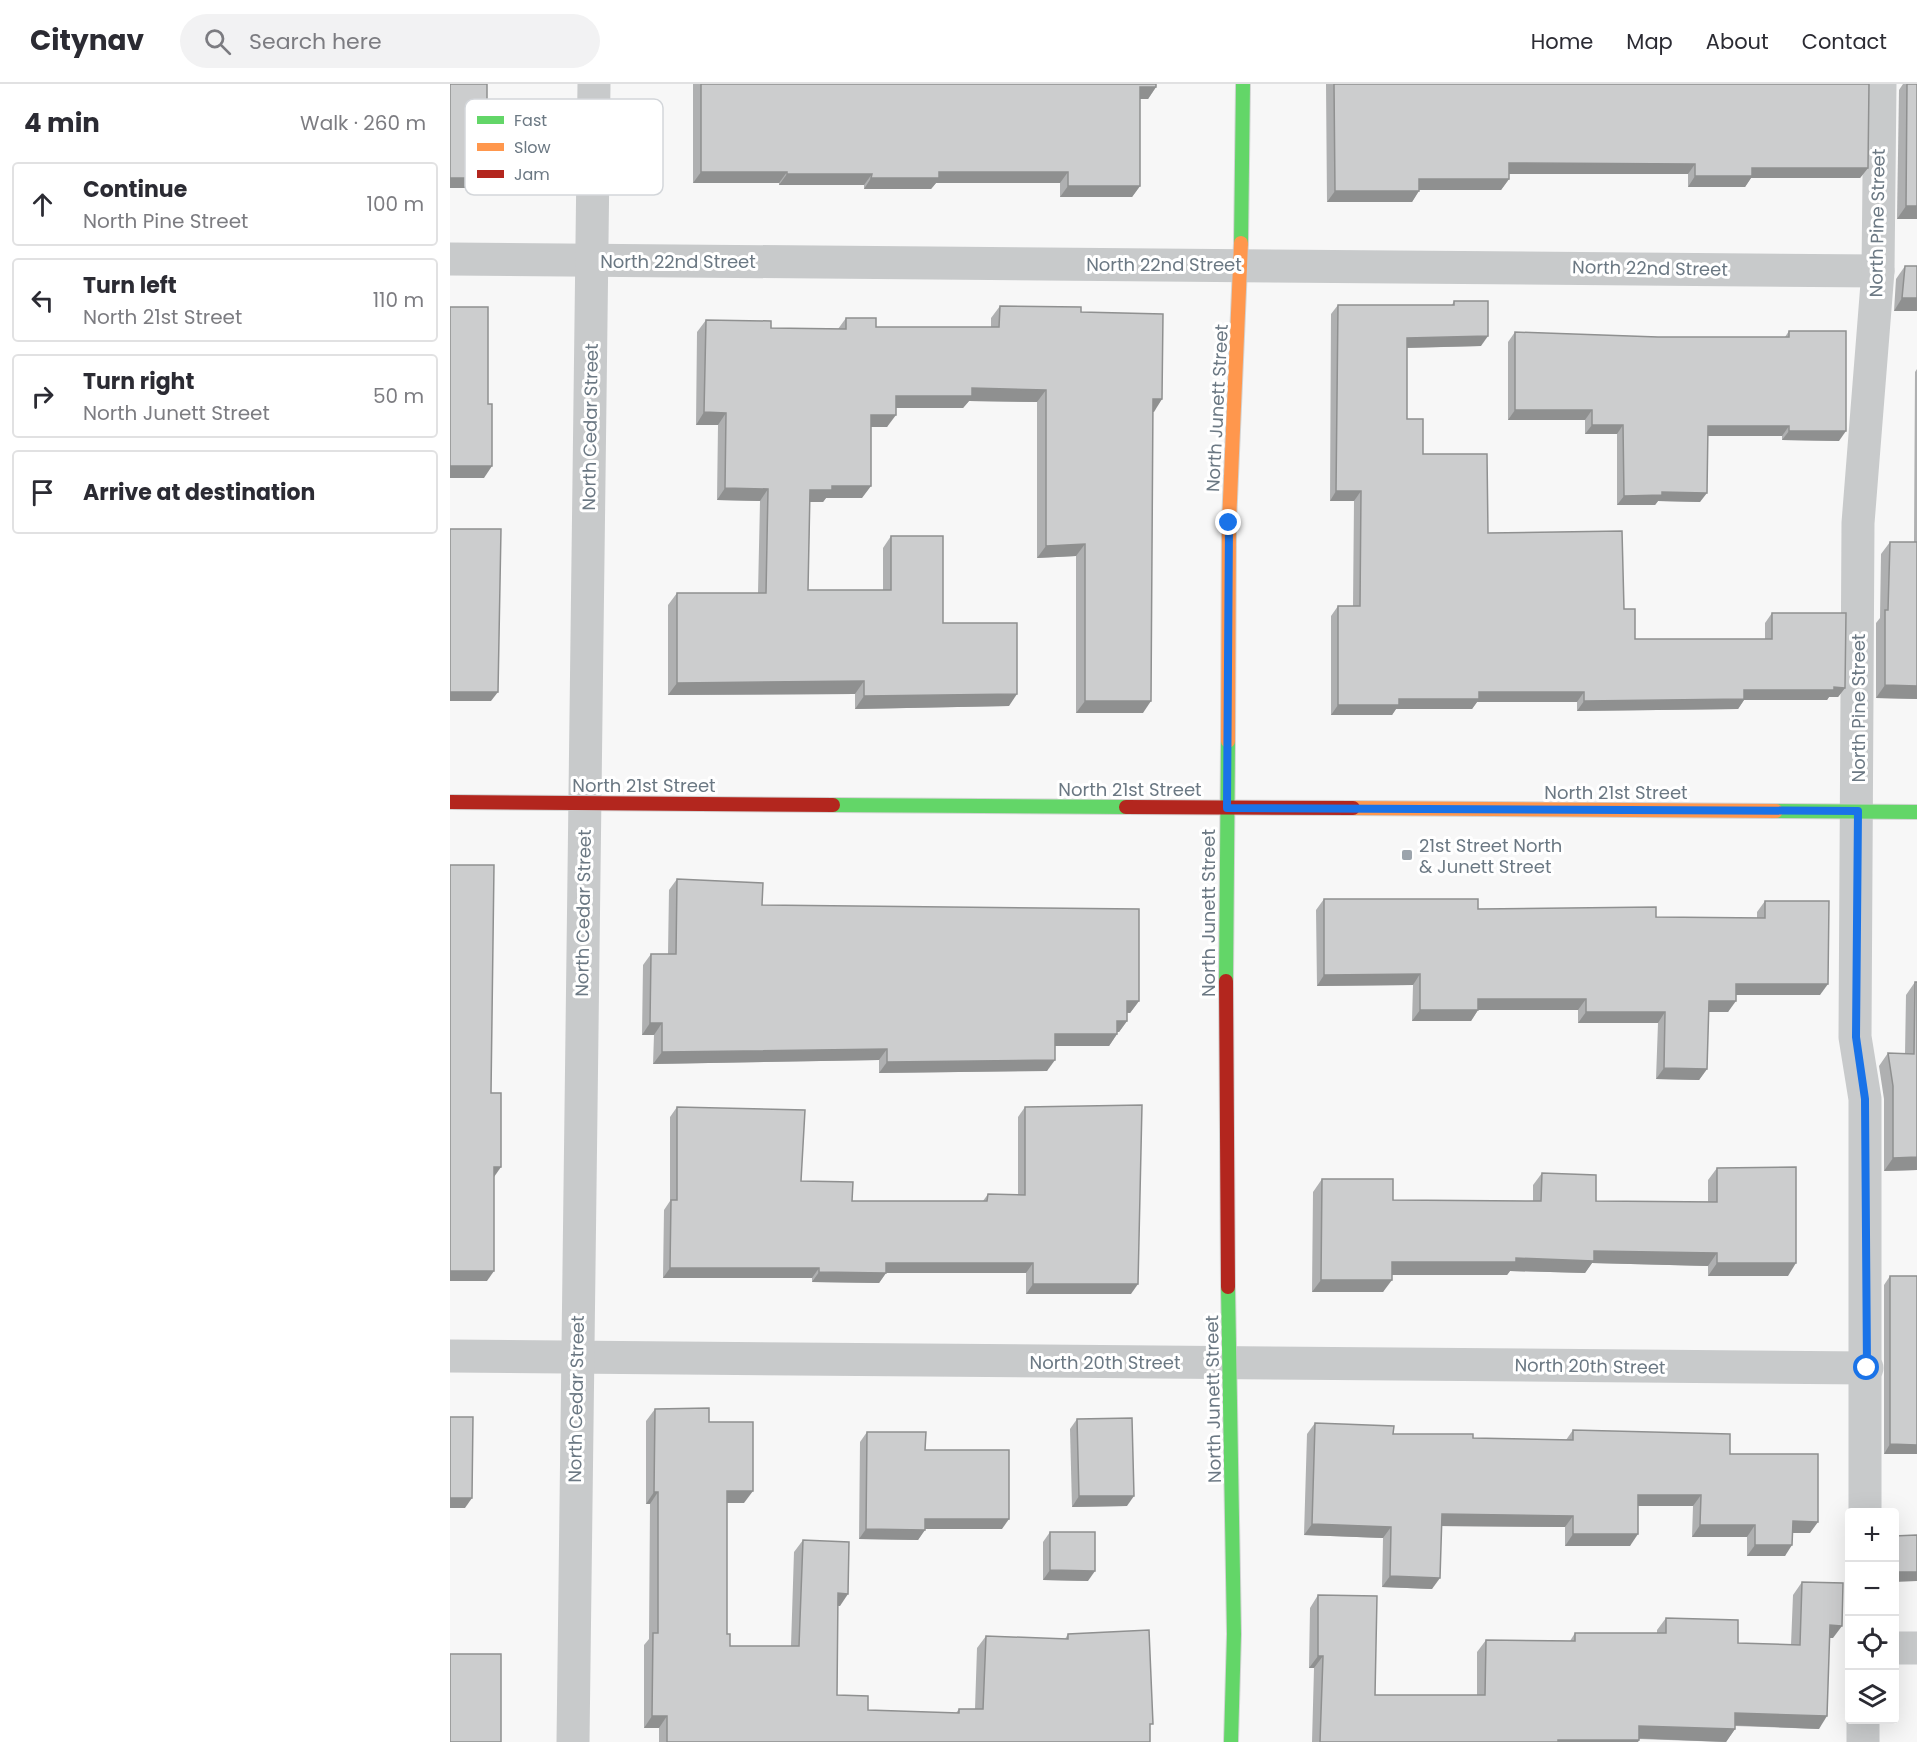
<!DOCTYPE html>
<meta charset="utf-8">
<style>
body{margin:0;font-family:Poppins,sans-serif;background:#f2f2f3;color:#2b2b33}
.controls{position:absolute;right:18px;bottom:18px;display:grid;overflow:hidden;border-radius:6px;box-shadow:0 6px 24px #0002}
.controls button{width:54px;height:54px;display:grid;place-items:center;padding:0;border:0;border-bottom:2px solid #e1e1e2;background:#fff;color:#2b2b33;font:30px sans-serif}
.stop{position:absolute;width:18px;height:18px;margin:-14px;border:4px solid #1a73e8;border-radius:50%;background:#fff}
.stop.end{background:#1a73e8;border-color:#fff;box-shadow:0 2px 6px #0008}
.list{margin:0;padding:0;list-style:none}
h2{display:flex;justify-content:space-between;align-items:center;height:78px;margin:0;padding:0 24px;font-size:26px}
h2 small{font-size:20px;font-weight:400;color:#7c7c81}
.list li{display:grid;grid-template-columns:39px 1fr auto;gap:18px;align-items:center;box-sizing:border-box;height:84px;margin:0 12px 12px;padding:0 12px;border:2px solid #e1e1e2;border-radius:6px}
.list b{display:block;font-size:22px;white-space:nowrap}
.list p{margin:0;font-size:20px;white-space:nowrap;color:#7c7c81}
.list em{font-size:20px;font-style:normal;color:#7c7c81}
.icon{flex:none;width:33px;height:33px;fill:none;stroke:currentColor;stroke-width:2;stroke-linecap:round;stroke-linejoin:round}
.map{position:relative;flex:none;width:1467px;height:1658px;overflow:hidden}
header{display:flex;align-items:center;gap:36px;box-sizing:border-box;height:84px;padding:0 30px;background:#fff;border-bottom:2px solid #e1e1e2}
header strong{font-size:28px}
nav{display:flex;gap:33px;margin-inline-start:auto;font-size:21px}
.search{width:420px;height:54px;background:#f2f2f3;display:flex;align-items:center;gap:15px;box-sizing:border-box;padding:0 21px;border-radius:33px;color:#7c7c81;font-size:22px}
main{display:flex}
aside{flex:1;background:#fff}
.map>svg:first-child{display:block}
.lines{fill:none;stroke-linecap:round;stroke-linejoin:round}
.fast-casing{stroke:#d3d4d4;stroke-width:16}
.slow-casing{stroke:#d3d4d4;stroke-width:16}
.jam-casing{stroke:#d3d4d4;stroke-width:16}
.street{stroke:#c8cacb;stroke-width:33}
.fast{stroke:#63d668;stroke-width:14}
.slow{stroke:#ff974d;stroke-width:14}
.jam{stroke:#b3261e;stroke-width:14}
.wall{fill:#afb0b1}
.shaded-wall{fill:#8f9090}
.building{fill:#cccdce;stroke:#8f9090;stroke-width:1.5}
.route{stroke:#1a73e8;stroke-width:8}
.poi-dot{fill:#9ca4ac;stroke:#fff;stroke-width:2}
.labels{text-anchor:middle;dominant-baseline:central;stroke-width:6;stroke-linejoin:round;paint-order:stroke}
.street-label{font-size:18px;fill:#6b7883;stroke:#fff}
.poi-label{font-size:18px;fill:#6b7883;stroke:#fff;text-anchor:start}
.key{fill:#fff;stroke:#d3d6da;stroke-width:1.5}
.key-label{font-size:16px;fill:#6b7883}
</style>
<header>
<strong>Citynav</strong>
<div class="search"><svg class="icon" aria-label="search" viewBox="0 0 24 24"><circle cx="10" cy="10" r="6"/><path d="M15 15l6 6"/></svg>Search here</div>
<nav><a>Home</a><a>Map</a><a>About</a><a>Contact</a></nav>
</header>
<main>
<aside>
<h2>4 min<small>Walk · 260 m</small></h2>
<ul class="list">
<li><svg class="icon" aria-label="ahead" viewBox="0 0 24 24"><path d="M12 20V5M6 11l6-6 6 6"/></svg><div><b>Continue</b><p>North Pine Street</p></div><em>100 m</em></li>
<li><svg class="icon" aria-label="left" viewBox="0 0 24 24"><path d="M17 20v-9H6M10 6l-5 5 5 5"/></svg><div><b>Turn left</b><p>North 21st Street</p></div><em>110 m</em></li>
<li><svg class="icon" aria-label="right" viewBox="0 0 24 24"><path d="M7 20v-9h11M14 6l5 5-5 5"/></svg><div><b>Turn right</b><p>North Junett Street</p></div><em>50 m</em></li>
<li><svg class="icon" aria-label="arrive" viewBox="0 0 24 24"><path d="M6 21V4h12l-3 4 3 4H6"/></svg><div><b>Arrive at destination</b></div></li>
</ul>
</aside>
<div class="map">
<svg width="1467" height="1658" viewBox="0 0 1467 1658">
<rect width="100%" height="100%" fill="#f7f7f7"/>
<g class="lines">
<g class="fast-casing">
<g id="fast">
<polyline points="791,159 793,0"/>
<polyline points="383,721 676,723"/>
<polyline points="1326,727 1467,728"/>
<polyline points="776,897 778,657"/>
<polyline points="778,1203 784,1550 781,1658"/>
</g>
</g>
<g class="slow-casing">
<g id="slow">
<polyline points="778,657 779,439 791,159"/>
<polyline points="903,724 1326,727"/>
</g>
</g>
<g class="jam-casing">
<g id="jam">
<polyline points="0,718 383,721"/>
<polyline points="676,723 903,724"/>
<polyline points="776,897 778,1203"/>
</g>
</g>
<g class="street">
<polyline points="0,175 1428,187"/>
<polyline points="0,1272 1417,1284"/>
<polyline points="1415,1428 1415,1015 1405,953 1408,439 1428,187 1430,0"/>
<polyline points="1444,1564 1467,1564"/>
<polyline points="123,1658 144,0"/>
<polyline points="1413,1658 1413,1636"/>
</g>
<use href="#fast" class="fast"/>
<use href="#slow" class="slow"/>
<use href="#jam" class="jam"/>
</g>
<g class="wall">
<polygon points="243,0 706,0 706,3 698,15 690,15 690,102 682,113 610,113 610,99 486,99 481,105 414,105 414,101 329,101 329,99 243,99"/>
<polygon points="876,0 1419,0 1418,84 1410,94 1301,94 1295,103 1238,103 1238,90 1059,90 1059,95 1051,106 969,106 962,118 877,118"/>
<polygon points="1453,0 1467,0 1467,135 1447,135 1449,6"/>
<polygon points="1455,182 1467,227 1444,227 1446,195"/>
<polygon points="1004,217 1031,262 957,264 957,335 973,370 1038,449 1174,525 1185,555 1315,555 1315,539 1322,529 1395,604 1388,613 1379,613 1377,616 1294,616 1288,625 1127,627 1127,618 1027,618 1022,625 946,625 942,631 881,631 881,532 888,522 903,522 904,417 880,417 881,230 888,221 1002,221"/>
<polygon points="550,222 631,228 712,315 703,327 693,629 626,629 626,472 587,474 587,318 519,317 513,324 446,324 437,343 421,343 412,414 376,414 373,418 360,418 358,506 433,506 433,464 441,452 493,539 559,622 405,625 405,610 218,611 218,521 227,509 308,509 310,417 267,416 268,341 246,341 247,248 256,236 321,244 388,245 396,234 426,243 541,243 541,234"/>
<polygon points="1339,247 1389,357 1332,356 1332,352 1258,352 1250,418 1208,417 1205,421 1167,421 1167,350 1135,350 1135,336 1058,336 1058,258 1065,248 1208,253 1335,253"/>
<polygon points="1467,285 1467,615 1426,614 1426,539 1430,534 1431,470 1440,458 1464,458 1465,288"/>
<polygon points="227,795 312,821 689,917 680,929 677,929 677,937 669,948 667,948 667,950 659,962 605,962 597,987 429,989 429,976 203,980 204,951 192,951 193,881 201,870 218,870 219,806"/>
<polygon points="874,815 1028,825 1206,833 1307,834 1307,828 1315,817 1370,911 1286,911 1278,928 1258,928 1257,985 1249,996 1206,995 1208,939 1128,939 1128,926 1028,926 1021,937 962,937 963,901 867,902 866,826"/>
<polygon points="1465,898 1467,1086 1434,1087 1434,1015 1429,982 1438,969 1455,970 1456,911"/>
<polygon points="227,1023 351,1097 402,1117 533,1117 538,1110 568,1110 568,1033 575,1023 681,1210 576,1210 576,1189 436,1189 429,1199 362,1198 362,1194 213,1194 214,1126 220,1117 220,1033"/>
<polygon points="1267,1084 1338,1192 1258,1192 1258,1182 1142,1179 1135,1189 1060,1187 1057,1191 942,1191 933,1208 862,1208 863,1108 872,1095 943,1116 1083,1117 1083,1101 1092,1089 1146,1117 1258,1118 1258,1096"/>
<polygon points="1440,1192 1467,1370 1434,1370 1434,1201"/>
<polygon points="205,1325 259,1338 294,1419 277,1419 277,1550 280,1562 341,1562 344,1468 353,1456 390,1522 388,1522 387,1611 418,1626 506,1629 509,1625 525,1625 527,1564 536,1552 615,1555 618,1550 700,1644 700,1658 209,1658 209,1644 194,1644 194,1561 199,1555 200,1420 196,1420 196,1337"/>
<polygon points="627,1335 677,1422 622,1423 620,1345"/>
<polygon points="865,1339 943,1350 1023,1354 1116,1356 1123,1346 1280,1370 1360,1449 1343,1449 1335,1472 1297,1472 1297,1453 1242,1453 1243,1422 1188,1422 1180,1462 1115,1462 1115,1443 992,1442 982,1505 932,1503 933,1454 854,1451 857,1350"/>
<polygon points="417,1348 475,1366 552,1445 475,1445 468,1456 409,1455 410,1358"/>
<polygon points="600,1448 638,1497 593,1496 593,1458"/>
<polygon points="1352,1498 1383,1554 1380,1554 1369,1645 1285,1642 1285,1645 1276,1658 1189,1655 1188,1658 862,1658 864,1584 859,1584 860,1524 868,1511 925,1611 1027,1611 1027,1568 1036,1556 1120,1557 1125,1549 1207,1549 1207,1546 1216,1534 1288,1559 1341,1561 1343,1511"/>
</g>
<g class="shaded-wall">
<polygon points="690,3 706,3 698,15 682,15"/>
<polygon points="1059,79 1245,80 1238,90 1051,90"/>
<polygon points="1302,84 1418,84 1410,94 1301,94 1295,103 1238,103 1245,92"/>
<polygon points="251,88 337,88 329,99 243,99"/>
<polygon points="489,88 618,88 610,99 486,99 481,105 414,105 421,94"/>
<polygon points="337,90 422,90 414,101 329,101"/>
<polygon points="0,94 44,94 38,104 0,104"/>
<polygon points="969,95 1059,95 1051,106 962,106"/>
<polygon points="618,102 690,102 682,113 610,113"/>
<polygon points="885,107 969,107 962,118 877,118"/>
<polygon points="1456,122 1467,122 1467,135 1447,135"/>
<polygon points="1452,214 1467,214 1467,227 1444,227"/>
<polygon points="1038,252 1031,262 950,264 957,254"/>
<polygon points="522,304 596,306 587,318 519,317 513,324 437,324 446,312"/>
<polygon points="703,315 712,315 704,328 694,327"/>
<polygon points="1065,326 1142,326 1135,336 1058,336"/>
<polygon points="254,328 276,329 268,341 246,341"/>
<polygon points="421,331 446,331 437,343 412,343"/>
<polygon points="1142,341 1173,341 1167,350 1135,350"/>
<polygon points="1258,342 1339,342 1332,352 1252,352"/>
<polygon points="1339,347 1396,347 1389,357 1332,356"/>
<polygon points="0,382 42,382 34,394 0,394"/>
<polygon points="382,402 421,402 412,414 376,414 373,418 352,418 360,406"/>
<polygon points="275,404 318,405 310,417 267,416"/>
<polygon points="886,407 911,407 904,417 880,417"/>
<polygon points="1212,408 1257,409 1250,418 1208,417 1205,421 1167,421 1174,412"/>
<polygon points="635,460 626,472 587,474 596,462"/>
<polygon points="414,597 405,610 218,611 227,599"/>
<polygon points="1435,601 1467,602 1467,615 1426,614"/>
<polygon points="1384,603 1395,604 1388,613 1379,613 1377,616 1294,616 1288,625 1127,627 1134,617 1294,606"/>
<polygon points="0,608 48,608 41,617 0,617"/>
<polygon points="1029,608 1134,608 1127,618 1027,618 1022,625 946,625 942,631 881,631 888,621"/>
<polygon points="567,610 559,622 405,625 414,612"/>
<polygon points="635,617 701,617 693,629 626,629"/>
<polygon points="970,890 963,901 867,902 874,891"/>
<polygon points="1286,900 1378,900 1370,911 1278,911"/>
<polygon points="1028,915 1136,915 1128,926 1021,926"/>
<polygon points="677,917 689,917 680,929 669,928"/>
<polygon points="1259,917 1286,917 1278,928 1251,928"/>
<polygon points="970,926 1028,926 1021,937 962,937"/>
<polygon points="1136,928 1215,928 1208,939 1128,939"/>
<polygon points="667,937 677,937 669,948 659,948"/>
<polygon points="200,939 212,939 204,951 192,951"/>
<polygon points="605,950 667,950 659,962 597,962"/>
<polygon points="437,965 429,976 203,980 212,968"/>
<polygon points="605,976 597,987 429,989 437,978"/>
<polygon points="1214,984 1257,985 1249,996 1206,995"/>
<polygon points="1467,1073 1467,1086 1434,1087 1443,1074"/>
<polygon points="44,1083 51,1083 44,1093"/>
<polygon points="1144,1167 1267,1169 1258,1182 1142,1179 1135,1189 1060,1187 1057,1191 933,1191 942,1178 1066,1174"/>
<polygon points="436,1179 583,1179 576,1189 436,1189 429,1199 362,1198 369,1188"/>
<polygon points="1267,1179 1346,1179 1338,1192 1258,1192"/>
<polygon points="220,1184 369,1184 362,1194 213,1194"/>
<polygon points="0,1187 44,1187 37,1197 0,1197"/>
<polygon points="871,1196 942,1196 933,1208 862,1208"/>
<polygon points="583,1200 688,1200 681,1210 576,1210"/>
<polygon points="1440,1360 1467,1361 1467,1370 1434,1370"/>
<polygon points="277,1407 303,1407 294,1419 269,1419"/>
<polygon points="204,1408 208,1408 200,1420 196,1420"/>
<polygon points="1188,1411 1251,1411 1243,1422 1180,1422"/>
<polygon points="629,1412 684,1412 677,1422 622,1423"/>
<polygon points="0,1414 22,1414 15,1424 0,1424"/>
<polygon points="992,1430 1123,1432 1115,1443 984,1442"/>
<polygon points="475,1435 559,1435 552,1445 468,1445"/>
<polygon points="1343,1437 1368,1438 1360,1449 1335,1449"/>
<polygon points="862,1440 941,1443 933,1454 854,1451"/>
<polygon points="1250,1441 1305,1441 1297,1453 1242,1453"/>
<polygon points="416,1445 475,1446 468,1456 409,1455"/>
<polygon points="1123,1450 1188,1450 1180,1462 1115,1462"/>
<polygon points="1305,1461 1342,1461 1335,1472 1297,1472"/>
<polygon points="600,1486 645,1487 638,1497 593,1496"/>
<polygon points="1444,1488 1467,1488 1467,1497 1444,1498"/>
<polygon points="940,1492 990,1494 982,1505 932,1503"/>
<polygon points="388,1509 398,1510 390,1522 380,1521"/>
<polygon points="1380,1541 1392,1542 1383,1554 1372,1554"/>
<polygon points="868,1572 873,1572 864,1584 859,1584"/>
<polygon points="1285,1629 1377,1632 1369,1645 1277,1641"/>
<polygon points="202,1632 217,1632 209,1644 194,1644"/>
<polygon points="1189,1642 1285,1645 1276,1658 1180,1654"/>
<polygon points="1108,1656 1189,1656 1188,1658 1107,1658"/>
</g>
<g class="building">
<polygon points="0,0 37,0 37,30 44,30 44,94 0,94"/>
<polygon points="251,0 706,0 706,3 690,3 690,102 618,102 618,88 489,88 489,94 421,94 422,90 337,90 337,88 251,88"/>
<polygon points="884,0 1419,0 1418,84 1302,84 1302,92 1245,92 1245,80 1059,79 1059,95 969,95 969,107 885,107"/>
<polygon points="1457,0 1467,0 1467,122 1456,122"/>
<polygon points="1455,182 1467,182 1467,214 1452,214"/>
<polygon points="1004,217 1038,217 1038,252 957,254 957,335 973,335 973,370 1037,370 1038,449 1172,447 1174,525 1185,525 1185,555 1322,555 1322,529 1396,529 1395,604 1384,603 1384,606 1294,606 1294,615 1134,617 1134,608 1029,608 1029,615 949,615 949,621 888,621 888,522 910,522 911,407 886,407 888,221 1004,221"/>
<polygon points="550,222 631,223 631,228 713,230 712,315 703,315 701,617 635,617 635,460 596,462 596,306 522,304 522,312 446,312 446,331 421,331 421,402 382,402 382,406 360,406 358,506 441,506 441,452 493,452 493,539 567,539 567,610 414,612 414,597 227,599 227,509 316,509 318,405 275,404 276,329 254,328 256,236 321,237 321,244 396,245 396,234 426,234 426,243 549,243"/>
<polygon points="0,223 38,223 38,320 42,320 42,382 0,382"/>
<polygon points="1339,247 1396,247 1396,347 1339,347 1339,342 1258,342 1257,409 1212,408 1212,411 1174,412 1173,341 1142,341 1142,326 1065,326 1065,248 1208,253 1339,253"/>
<polygon points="0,445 51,445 48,608 0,608"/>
<polygon points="1440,458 1467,458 1467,602 1435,601 1435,526 1438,526"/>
<polygon points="0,781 44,781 41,1009 51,1009 51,1083 44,1083 44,1187 0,1187"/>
<polygon points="227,795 313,799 312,821 689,825 689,917 677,917 677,937 667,937 667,950 605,950 605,976 437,978 437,965 212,968 212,939 200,939 201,870 226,870"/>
<polygon points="874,815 1028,815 1028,825 1206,823 1206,833 1315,834 1315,817 1379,817 1378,900 1286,900 1286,917 1259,917 1257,985 1214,984 1215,928 1136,928 1136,915 1028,915 1028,926 970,926 970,890 874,891"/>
<polygon points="1465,898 1467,898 1467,1073 1443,1074 1443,1002 1438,969 1464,970"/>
<polygon points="692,1021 688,1200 583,1200 583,1179 436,1179 436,1189 369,1188 369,1184 220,1184 221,1116 227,1116 227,1023 355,1026 351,1097 403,1098 402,1117 537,1117 538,1110 575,1111 575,1023"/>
<polygon points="1346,1083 1346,1179 1267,1179 1267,1169 1144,1167 1144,1177 1066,1174 1066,1178 942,1178 942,1196 871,1196 872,1095 943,1095 943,1116 1091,1117 1092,1089 1146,1091 1146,1117 1267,1118 1267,1084"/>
<polygon points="1440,1192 1467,1192 1467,1361 1440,1360"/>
<polygon points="259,1324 259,1338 303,1338 303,1407 277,1407 277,1550 280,1550 280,1562 349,1562 353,1456 399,1458 398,1510 388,1509 387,1611 418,1612 418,1626 509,1629 509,1625 533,1625 536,1552 618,1555 618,1550 699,1546 703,1640 700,1640 700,1658 217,1658 217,1632 202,1632 203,1549 208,1549 208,1408 204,1408 205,1325"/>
<polygon points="0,1333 23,1333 22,1414 0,1414"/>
<polygon points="682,1334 684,1412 629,1412 627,1335"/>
<polygon points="865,1339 944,1342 943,1350 1023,1350 1023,1354 1123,1356 1123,1346 1280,1350 1280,1370 1368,1370 1368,1438 1343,1437 1342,1461 1305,1461 1305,1441 1250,1441 1251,1411 1188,1411 1188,1450 1123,1450 1123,1432 992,1430 990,1494 940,1492 941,1443 862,1440"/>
<polygon points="417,1348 476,1348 475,1366 559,1366 559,1435 475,1435 475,1446 416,1445"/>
<polygon points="600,1448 645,1448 645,1487 600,1486"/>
<polygon points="1467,1451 1467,1488 1444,1488 1444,1452"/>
<polygon points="1352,1498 1393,1499 1392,1542 1380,1541 1377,1632 1285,1629 1285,1645 1189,1642 1189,1656 1108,1656 1108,1658 870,1658 873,1572 868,1572 868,1511 927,1512 925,1611 1035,1611 1036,1556 1125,1557 1125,1549 1216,1549 1216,1534 1288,1536 1288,1559 1350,1561"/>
<rect x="0" y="1570" width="51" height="88"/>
</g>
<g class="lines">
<polyline class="route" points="779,439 777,724 1408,727 1406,953 1415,1015 1417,1284"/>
</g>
<rect class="poi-dot" x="951" y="765" width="12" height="12" rx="3"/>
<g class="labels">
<g class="street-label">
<text transform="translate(1427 139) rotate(-89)">North Pine Street</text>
<text x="228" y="177">North 22nd Street</text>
<text x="714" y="180">North 22nd Street</text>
<text transform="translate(1200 184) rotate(1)">North 22nd Street</text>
<text transform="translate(767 324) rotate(-87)">North Junett Street</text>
<text transform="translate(140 343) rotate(-89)">North Cedar Street</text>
<text transform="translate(1408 624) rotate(-90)">North Pine Street</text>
<text x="194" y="701">North 21st Street</text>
<text x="680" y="705">North 21st Street</text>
<text x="1166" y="708">North 21st Street</text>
<text transform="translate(133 829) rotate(-89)">North Cedar Street</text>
<text transform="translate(758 829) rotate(-90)">North Junett Street</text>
<text x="655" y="1278">North 20th Street</text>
<text transform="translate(1140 1282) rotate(1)">North 20th Street</text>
<text transform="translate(126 1315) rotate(-89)">North Cedar Street</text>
<text transform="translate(763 1315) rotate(-91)">North Junett Street</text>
</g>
<g class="poi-label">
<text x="969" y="761">21st Street North<tspan x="969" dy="21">&amp; Junett Street</tspan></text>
</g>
</g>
<rect x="15" y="15" width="198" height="96" rx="9" class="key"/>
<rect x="27" y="32" width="27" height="8" fill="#63d668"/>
<rect x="27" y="59" width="27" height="8" fill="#ff974d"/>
<rect x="27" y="86" width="27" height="8" fill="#b3261e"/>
<g class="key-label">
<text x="64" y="42">Fast</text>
<text x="64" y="69">Slow</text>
<text x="64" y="96">Jam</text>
</g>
</svg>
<div class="controls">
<button>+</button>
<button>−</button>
<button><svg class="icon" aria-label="locate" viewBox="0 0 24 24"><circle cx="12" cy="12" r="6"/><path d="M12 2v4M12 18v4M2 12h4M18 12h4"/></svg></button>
<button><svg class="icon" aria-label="layers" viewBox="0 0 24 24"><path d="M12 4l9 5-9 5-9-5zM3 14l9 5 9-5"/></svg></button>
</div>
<div class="stop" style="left:1417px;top:1284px"></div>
<div class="stop end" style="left:779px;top:439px"></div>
</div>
</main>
